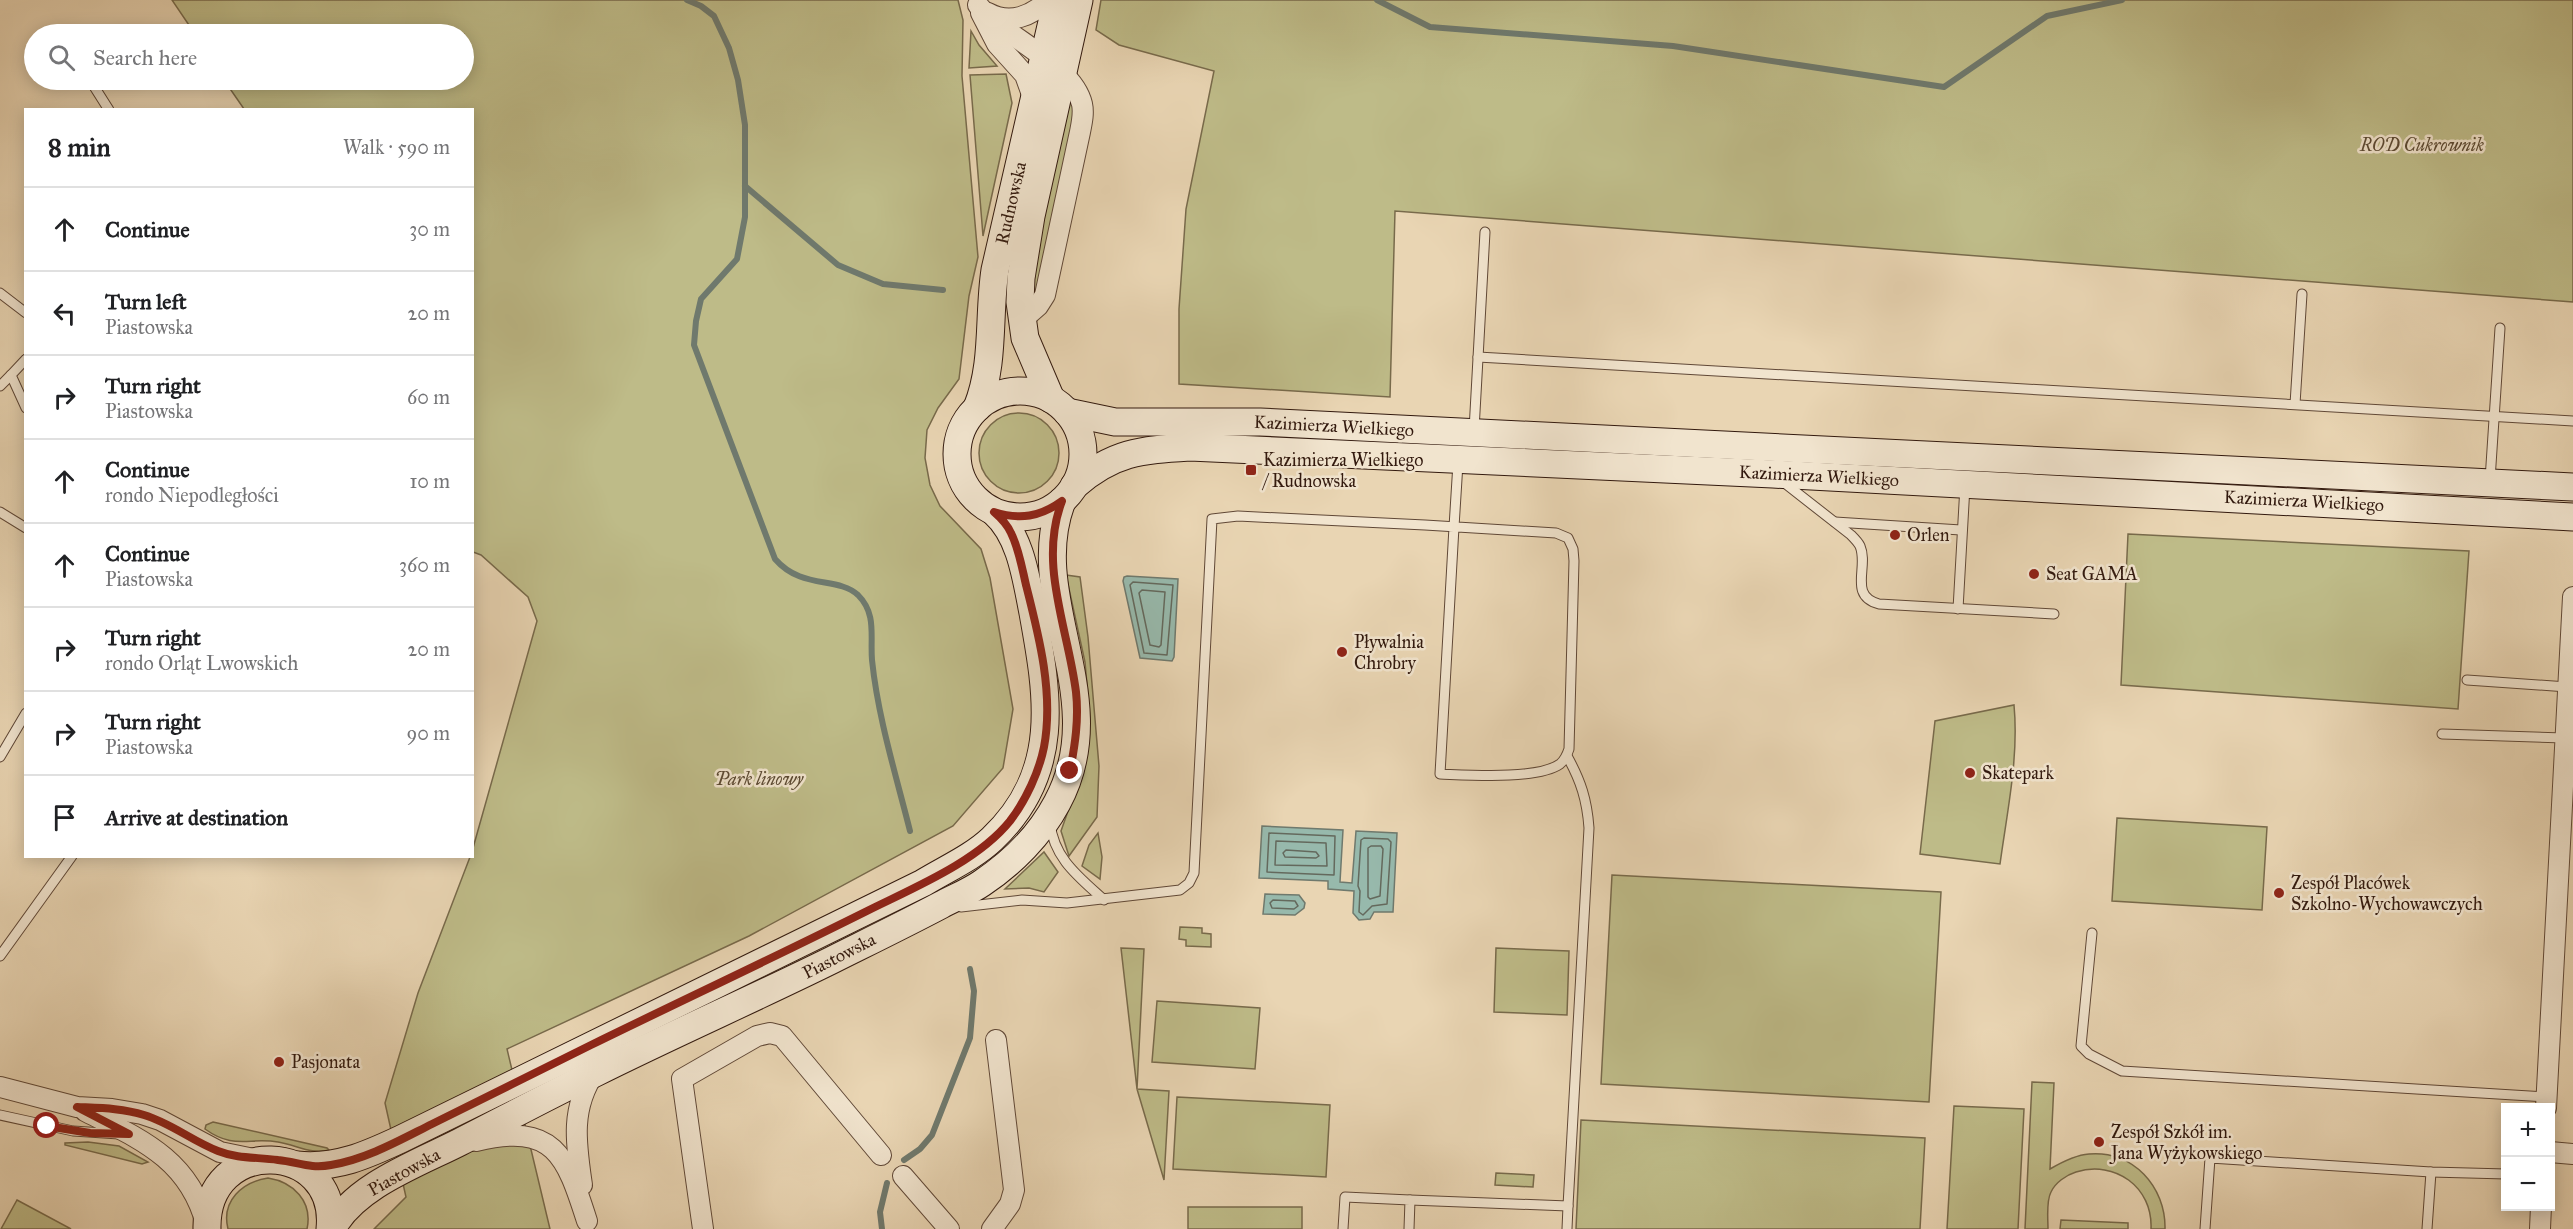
<!DOCTYPE html>
<meta charset="utf-8">
<style>
body{margin:0;font-family:"IM FELL Great Primer",serif;background:#f2f2f2;color:#202124}
.controls{position:absolute;right:18px;bottom:18px;display:grid;overflow:hidden;border-radius:0px;box-shadow:0 3px 15px #0003}
.controls button{width:54px;height:54px;display:grid;place-items:center;padding:0;border:0;border-bottom:2px solid #e0e0e0;background:#fff;color:#202124;font:30px sans-serif}
.stop{position:absolute;width:18px;height:18px;margin:-14px;border:4px solid #8f2418;border-radius:50%;background:#fff}
.stop.end{background:#8f2418;border-color:#fff;box-shadow:0 2px 6px #0008}
.list{margin:0;padding:0;list-style:none}
h2{display:flex;justify-content:space-between;align-items:center;height:78px;margin:0;padding:0 24px;font-size:26px}
h2 small{font-size:20px;font-weight:400;color:#757577}
.list li{display:grid;grid-template-columns:39px 1fr auto;gap:18px;align-items:center;box-sizing:border-box;height:84px;padding:0 24px;border-top:2px solid #e0e0e0}
.list b{display:block;font-size:22px;white-space:nowrap}
.list p{margin:0;font-size:20px;white-space:nowrap;color:#757577}
.list em{font-size:20px;font-style:normal;color:#757577}
.icon{flex:none;width:33px;height:33px;fill:none;stroke:currentColor;stroke-width:2;stroke-linecap:round;stroke-linejoin:round}
.map{position:relative;flex:none;width:2573px;height:1229px;overflow:hidden}
.search{position:absolute;background:#fff;box-shadow:0 3px 15px #0003;left:24px;top:24px;width:450px;height:66px;display:flex;align-items:center;gap:15px;box-sizing:border-box;padding:0 21px;border-radius:33px;color:#757577;font-size:22px}
.panel{position:absolute;background:#fff;box-shadow:0 3px 15px #0003;left:24px;top:108px;width:450px;height:750px;border-radius:0px}
.map>svg:first-child{display:block}
.green{fill:#bebb88;stroke:#786a4b;stroke-width:1.5}
.water{fill:#97b9ac;stroke:#6f796d;stroke-width:1.5}
.lines{fill:none;stroke-linecap:round;stroke-linejoin:round}
.shore{stroke:#64695d;stroke-width:1.5}
.stream{stroke:#6f796d;stroke-width:6}
.lane-casing{stroke:#604837;stroke-width:11}
.street-casing{stroke:#604837;stroke-width:22}
.secondary-casing{stroke:#32190e;stroke-width:29}
.lane{stroke:#f1e4ce;stroke-width:9}
.street{stroke:#f1e4ce;stroke-width:20}
.secondary{stroke:#f1e4ce;stroke-width:27}
.route{stroke:#8f2418;stroke-width:8}
.poi-dot{fill:#8f2418;stroke:#f1e4ce;stroke-width:2}
.labels{text-anchor:middle;dominant-baseline:central;stroke-width:5;stroke-linejoin:round;paint-order:stroke}
.park-label{font-size:18px;font-style:italic;fill:#5c4a33;stroke:#f1e4ce}
.street-label{font-size:18px;fill:#32190e;stroke:#f1e4ce}
.poi-label{font-size:18px;fill:#32190e;stroke:#f1e4ce;text-anchor:start}
</style>
<div class="map">
<svg width="2573" height="1229" viewBox="0 0 2573 1229">
<rect width="100%" height="100%" fill="#e9d5b3"/>
<filter id="stains"><feTurbulence type="fractalNoise" baseFrequency=".00333" numOctaves="4"/><feColorMatrix values="0 0 0 0 .2 0 0 0 0 .09 0 0 0 0 .02 0 0 0 .5 -.17"/></filter>
<radialGradient id="worn" r=".72"><stop offset=".6" stop-color="#630" stop-opacity="0"/><stop offset="1" stop-color="#630" stop-opacity=".3"/></radialGradient>
<g class="green">
<polygon points="172,0 958,0 963,20 962,76 978,257 969,296 959,379 938,408 927,430 925,458 930,485 940,506 981,549 990,578 1013,709 1003,768 953,826 749,936 507,1049 550,1229 374,1229 406,1197 385,1103 418,993 470,857 472,856 473,848 537,621 528,597 481,555 473,552 472,110 244,109 224,80 464,80 464,34 195,34"/>
<polygon points="1101,0 2573,0 2573,302 1395,211 1390,397 1179,384 1179,309 1186,209 1214,71 1119,45 1096,30"/>
<polygon points="971,31 979,45 997,66 969,68"/>
<polygon points="1006,74 1012,103 983,236 970,75"/>
<polygon points="1068,92 1076,109 1038,288 1033,297 1037,245"/>
<circle cx="1019" cy="453" r="40"/>
<polygon points="2128,534 2469,551 2458,709 2121,685"/>
<polygon points="1066,575 1080,577 1088,637 1099,766 1097,817 1069,856 1061,831 1085,763 1090,718 1085,662"/>
<path d="M2014,705C2019,758 2007,812 2000,864L1920,854L1935,721Z"/>
<polygon points="2117,818 2267,827 2262,910 2112,901"/>
<polygon points="1098,833 1102,857 1100,879 1082,866 1089,845"/>
<polygon points="1044,852 1058,872 1044,892 1029,888 1005,889"/>
<polygon points="1612,875 1941,892 1929,1102 1601,1084"/>
<polygon points="1180,927 1202,928 1202,933 1211,934 1211,947 1186,946 1186,940 1179,939"/>
<polygon points="1121,948 1144,949 1137,1089 1169,1091 1164,1180 1137,1089"/>
<polygon points="1496,948 1569,951 1567,1015 1494,1012"/>
<polygon points="1157,1001 1260,1008 1255,1069 1152,1062"/>
<path d="M2032,1082L2054,1083L2050,1169C2062,1162 2075,1155 2089,1154C2133,1150 2166,1187 2165,1229H2151C2153,1187 2115,1160 2076,1172C2066,1175 2055,1183 2051,1192C2046,1201 2048,1218 2048,1229H2025Z"/>
<polygon points="1177,1097 1330,1105 1326,1177 1173,1169"/>
<polygon points="1954,1106 2024,1109 2018,1229 1947,1229"/>
<polygon points="1581,1120 1925,1138 1920,1229 1576,1229"/>
<path d="M213,1122L327,1148L329,1150C311,1155 297,1145 278,1142C249,1137 234,1150 205,1129L206,1125Z"/>
<polygon points="88,1142 119,1146 148,1162 142,1164 65,1145 65,1143"/>
<polygon points="1496,1173 1534,1175 1533,1187 1495,1185"/>
<path d="M268,1178C293,1182 313,1201 307,1229H228C221,1201 242,1182 268,1178Z"/>
<polygon points="17,1200 71,1229 1,1229"/>
<rect x="1188" y="1207" width="114" height="22"/>
<polygon points="2061,1220 2128,1223 2128,1229 2060,1229"/>
</g>
<g class="water">
<polygon points="1127,576 1178,579 1174,657 1172,661 1140,658 1123,581 1124,577"/>
<polygon points="1262,826 1343,830 1340,882 1352,883 1356,831 1397,833 1393,912 1374,912 1370,919 1359,920 1353,913 1354,891 1328,889 1328,881 1259,878"/>
<polygon points="1265,894 1299,895 1305,903 1304,908 1295,915 1263,914"/>
</g>
<g class="lines">
<g class="shore">
<polygon points="1133,582 1173,585 1167,655 1144,653 1130,585"/>
<polygon points="1142,590 1165,592 1161,645 1159,647 1150,645 1139,593"/>
<polygon points="1269,833 1335,836 1334,875 1267,872"/>
<polygon points="1364,838 1388,839 1391,842 1387,904 1372,906 1363,915 1359,912 1360,891 1358,886 1361,840"/>
<polygon points="1276,841 1326,843 1327,866 1275,865"/>
<polygon points="1371,846 1381,846 1383,849 1380,896 1370,899 1368,897 1368,848"/>
<polygon points="1286,850 1316,852 1319,856 1316,858 1285,857 1283,853"/>
<polygon points="1273,900 1295,901 1298,906 1294,909 1272,908 1270,903"/>
</g>
<g class="stream">
<path d="M687,0L701,6L714,16L729,48L738,80L745,125V217L737,259L701,299L696,321L694,345L775,559C802,590 837,576 858,595C877,614 870,636 872,660C878,718 896,775 910,831"/>
<polyline points="1377,0 1430,27 1673,46 1944,87 2047,16 2122,0"/>
<polyline points="745,186 838,265 883,284 943,290"/>
<polyline points="904,1160 920,1149 932,1135 970,1038 974,991 970,969"/>
<polyline points="882,1229 880,1212 887,1183"/>
</g>
<g class="lane-casing">
<g id="lane">
<polyline points="90,80 109,110"/>
<polyline points="0,293 26,313"/>
<polyline points="1478,357 2573,421"/>
<polyline points="26,359 11,375 26,408"/>
<polyline points="0,386 11,375"/>
<polyline points="2295,404 2302,294"/>
<polyline points="1474,430 1485,232"/>
<polyline points="2490,480 2500,328"/>
<path d="M1782,481L1851,535C1854,538 1858,542 1860,546C1869,567 1848,596 1879,604L2054,614"/>
<polyline points="0,512 26,528"/>
<polyline points="1835,522 1961,530"/>
<polyline points="1958,609 1965,486"/>
<polyline points="2467,680 2567,687"/>
<polyline points="2442,734 2564,738"/>
<polyline points="0,757 26,713"/>
<path d="M1050,823C1054,859 1079,877 1104,900"/>
<path d="M961,907L1022,900L1067,903L1180,890L1189,883L1194,873L1212,519L1238,516L1425,525L1556,533L1568,538L1573,549L1574,561L1569,749C1567,755 1565,760 1560,764C1537,780 1468,775 1440,774L1454,527L1458,463"/>
<polyline points="2092,933 2081,1046 2089,1054 2122,1071 2546,1097"/>
<polyline points="0,956 72,856"/>
<polyline points="0,1115 73,1131 119,1134"/>
<path d="M1410,1200L1568,1206L1589,828C1587,800 1581,781 1567,756"/>
<polyline points="1343,1229 1345,1197 1410,1200 1409,1229"/>
<polyline points="1567,1229 1568,1206"/>
<polyline points="2205,1229 2210,1158 2431,1172 2506,1174"/>
<polyline points="2427,1229 2431,1172"/>
</g>
</g>
<g class="street-casing">
<g id="street">
<path d="M978,5C1002,36 1073,64 1082,104C1084,113 1082,122 1080,132L1045,295L1038,306L1022,320"/>
<polyline points="981,13 997,44 1025,75 1034,100"/>
<path d="M988,13C1010,25 1032,16 1048,0"/>
<polyline points="0,1087 77,1107 112,1109 142,1114 160,1120 220,1152 259,1160"/>
<polyline points="2546,1108 2573,597"/>
<path d="M85,1111C140,1139 189,1159 206,1224"/>
<path d="M476,1141C554,1122 566,1155 587,1221"/>
<polyline points="2550,1152 2573,1154"/>
<polyline points="903,1176 949,1229"/>
<path d="M582,1185C576,1144 570,1108 595,1072"/>
<polyline points="703,1229 682,1079 757,1036 770,1033 782,1036 881,1155"/>
<polyline points="992,1229 1010,1204 1014,1190 996,1040"/>
<polyline points="2540,1229 2541,1206"/>
</g>
</g>
<g class="secondary-casing">
<g id="secondary">
<circle cx="1020" cy="454" r="63"/>
<polyline points="1051,399 1025,338 1020,302 1021,278 1031,216 1079,0"/>
<path d="M977,408C995,363 988,316 995,270L1057,0"/>
<polyline points="1067,412 1115,422 1260,422 2573,487"/>
<path d="M1074,486C1113,452 1140,450 1190,447L1773,474L2573,517"/>
<path d="M297,1165C336,1169 367,1155 401,1139L923,883C946,869 973,857 992,839C1062,773 1048,696 1033,613C1026,578 1021,536 994,512"/>
<path d="M207,1229C205,1134 339,1140 330,1229"/>
<path d="M332,1229C354,1186 419,1163 460,1142C505,1119 550,1095 595,1073C673,1034 753,999 832,960C868,942 905,924 941,905C954,898 969,892 982,883C1012,863 1040,835 1057,803C1114,698 1024,599 1062,501"/>
</g>
</g>
<use href="#lane" class="lane"/>
<use href="#street" class="street"/>
<use href="#secondary" class="secondary"/>
</g>
<g class="lines">
<path class="route" d="M47,1126L90,1133L129,1134L77,1107C99,1108 122,1108 144,1115C171,1123 192,1141 218,1151C238,1159 257,1157 278,1160C298,1162 310,1169 331,1165C367,1159 400,1140 432,1124C485,1098 538,1071 591,1045C683,1000 775,957 867,911C913,888 977,862 1010,821C1026,800 1039,772 1044,747C1054,694 1039,636 1026,585C1022,568 1019,549 1011,533C1007,524 1001,518 994,512C1020,520 1040,517 1062,501C1038,564 1068,628 1076,692C1079,719 1075,745 1070,771"/>
</g>
<g class="poi-dot">
<rect x="1245" y="464" width="12" height="12" rx="3"/>
<circle cx="1895" cy="535" r="6"/>
<circle cx="2034" cy="574" r="6"/>
<circle cx="1342" cy="652" r="6"/>
<circle cx="1970" cy="773" r="6"/>
<circle cx="2279" cy="893" r="6"/>
<circle cx="279" cy="1062" r="6"/>
<circle cx="2099" cy="1142" r="6"/>
</g>
<g class="labels">
<g class="park-label">
<text x="2422" y="145">ROD Cukrownik</text>
<text x="759" y="779">Park linowy</text>
</g>
<g class="street-label">
<text transform="translate(1011 203) rotate(-77)">Rudnowska</text>
<text transform="translate(1334 426) rotate(3)">Kazimierza Wielkiego</text>
<text transform="translate(1819 476) rotate(3)">Kazimierza Wielkiego</text>
<text transform="translate(2304 501) rotate(3)">Kazimierza Wielkiego</text>
<text transform="translate(839 956) rotate(-27)">Piastowska</text>
<text transform="translate(404 1172) rotate(-29)">Piastowska</text>
</g>
<g class="poi-label">
<text x="1263" y="460">Kazimierza Wielkiego<tspan x="1263" dy="21">/ Rudnowska</tspan></text>
<text x="1907" y="535">Orlen</text>
<text x="2046" y="574">Seat GAMA</text>
<text x="1354" y="642">Pływalnia<tspan x="1354" dy="21">Chrobry</tspan></text>
<text x="1982" y="773">Skatepark</text>
<text x="2291" y="883">Zespół Placówek<tspan x="2291" dy="21">Szkolno-Wychowawczych</tspan></text>
<text x="291" y="1062">Pasjonata</text>
<text x="2111" y="1132">Zespół Szkół im.<tspan x="2111" dy="21">Jana Wyżykowskiego</tspan></text>
</g>
</g>
<rect width="100%" height="100%" filter="url(#stains)"/>
<rect width="100%" height="100%" fill="url(#worn)"/>
</svg>
<div class="controls">
<button>+</button>
<button>−</button>
</div>
<div class="stop" style="left:47px;top:1126px"></div>
<div class="stop end" style="left:1070px;top:771px"></div>
<div class="search"><svg class="icon" aria-label="search" viewBox="0 0 24 24"><circle cx="10" cy="10" r="6"/><path d="M15 15l6 6"/></svg>Search here</div>
<section class="panel">
<h2>8 min<small>Walk · 590 m</small></h2>
<ul class="list">
<li><svg class="icon" aria-label="ahead" viewBox="0 0 24 24"><path d="M12 20V5M6 11l6-6 6 6"/></svg><div><b>Continue</b></div><em>30 m</em></li>
<li><svg class="icon" aria-label="left" viewBox="0 0 24 24"><path d="M17 20v-9H6M10 6l-5 5 5 5"/></svg><div><b>Turn left</b><p>Piastowska</p></div><em>20 m</em></li>
<li><svg class="icon" aria-label="right" viewBox="0 0 24 24"><path d="M7 20v-9h11M14 6l5 5-5 5"/></svg><div><b>Turn right</b><p>Piastowska</p></div><em>60 m</em></li>
<li><svg class="icon" aria-label="ahead" viewBox="0 0 24 24"><path d="M12 20V5M6 11l6-6 6 6"/></svg><div><b>Continue</b><p>rondo Niepodległości</p></div><em>10 m</em></li>
<li><svg class="icon" aria-label="ahead" viewBox="0 0 24 24"><path d="M12 20V5M6 11l6-6 6 6"/></svg><div><b>Continue</b><p>Piastowska</p></div><em>360 m</em></li>
<li><svg class="icon" aria-label="right" viewBox="0 0 24 24"><path d="M7 20v-9h11M14 6l5 5-5 5"/></svg><div><b>Turn right</b><p>rondo Orląt Lwowskich</p></div><em>20 m</em></li>
<li><svg class="icon" aria-label="right" viewBox="0 0 24 24"><path d="M7 20v-9h11M14 6l5 5-5 5"/></svg><div><b>Turn right</b><p>Piastowska</p></div><em>90 m</em></li>
<li><svg class="icon" aria-label="arrive" viewBox="0 0 24 24"><path d="M6 21V4h12l-3 4 3 4H6"/></svg><div><b>Arrive at destination</b></div></li>
</ul>
</section>
</div>
